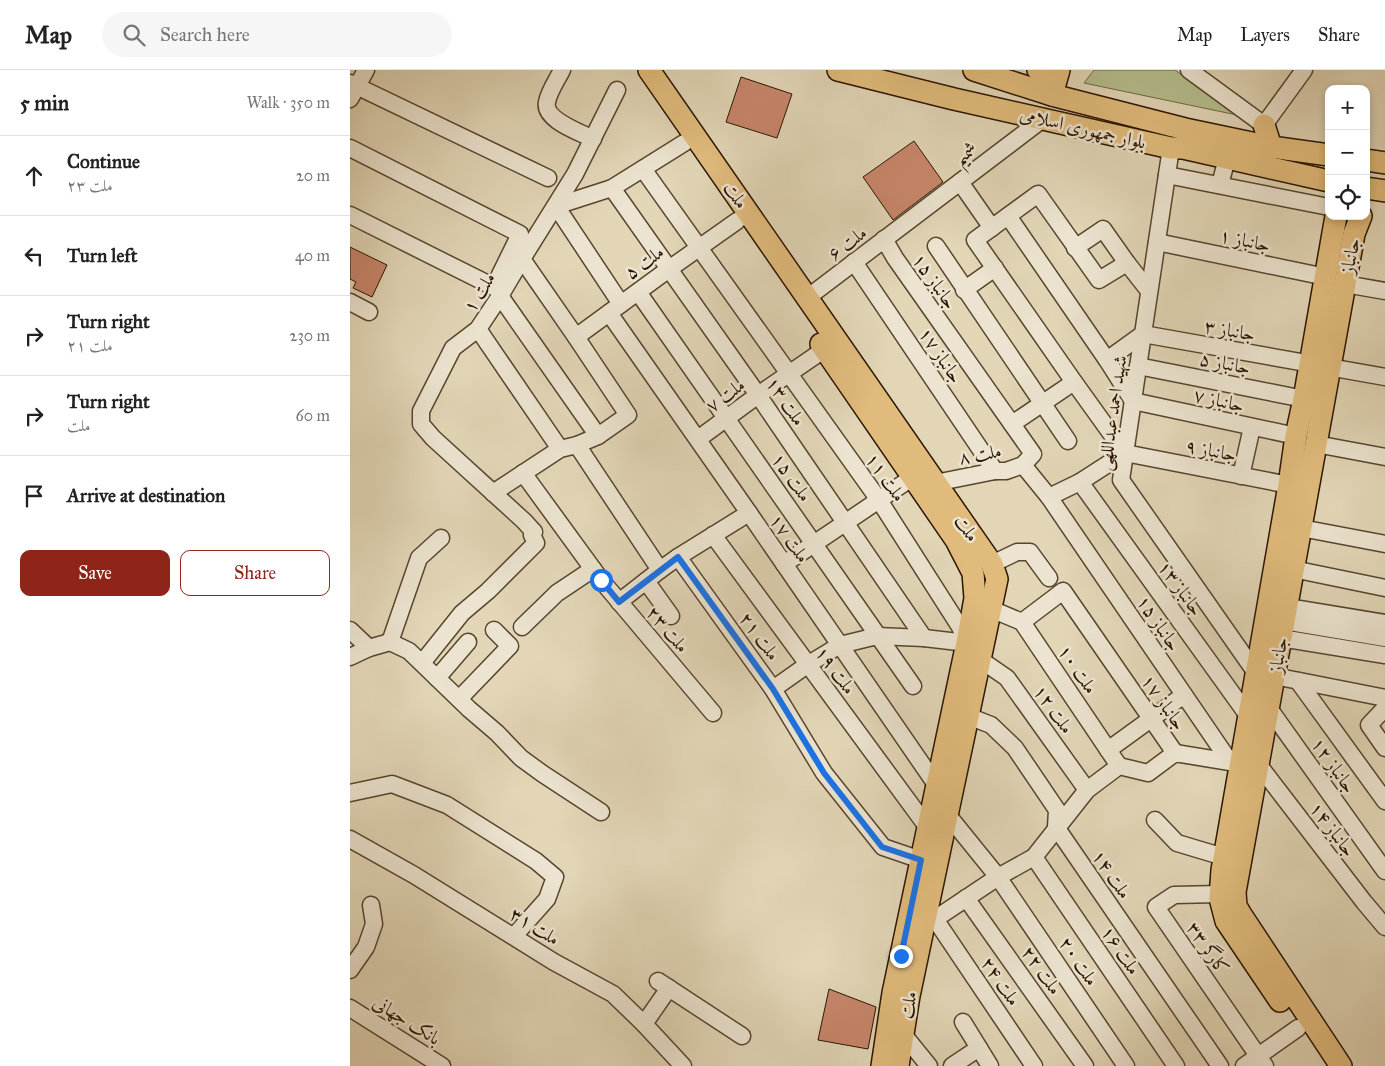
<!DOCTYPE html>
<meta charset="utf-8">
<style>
body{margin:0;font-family:"IM FELL Great Primer",Amiri,serif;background:#f6f6f6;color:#222}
.controls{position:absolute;right:15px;top:15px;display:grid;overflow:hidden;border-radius:10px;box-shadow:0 2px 8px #0003}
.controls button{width:45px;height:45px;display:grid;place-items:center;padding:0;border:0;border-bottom:1px solid #e0e0e0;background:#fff;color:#222;font:25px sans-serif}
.stop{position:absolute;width:15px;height:15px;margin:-11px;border:4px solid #1a73e8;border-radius:50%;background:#fff}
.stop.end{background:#1a73e8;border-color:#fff;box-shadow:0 1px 5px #0008}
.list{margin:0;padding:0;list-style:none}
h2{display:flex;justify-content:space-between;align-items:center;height:65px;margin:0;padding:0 20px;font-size:21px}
h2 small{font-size:16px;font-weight:400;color:#767676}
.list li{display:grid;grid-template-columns:32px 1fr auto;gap:15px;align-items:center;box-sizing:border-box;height:80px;padding:0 20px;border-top:1px solid #e0e0e0}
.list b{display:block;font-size:19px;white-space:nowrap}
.list p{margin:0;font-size:16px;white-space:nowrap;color:#767676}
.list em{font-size:16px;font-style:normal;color:#767676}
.actions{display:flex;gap:10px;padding:15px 20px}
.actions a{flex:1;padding:11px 0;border:1px solid #8f2418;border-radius:10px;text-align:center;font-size:18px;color:#8f2418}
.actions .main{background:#8f2418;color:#fff}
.icon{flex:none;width:28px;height:28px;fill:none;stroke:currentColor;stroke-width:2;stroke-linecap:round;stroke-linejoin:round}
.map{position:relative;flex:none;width:1035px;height:996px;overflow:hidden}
header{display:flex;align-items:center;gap:30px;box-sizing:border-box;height:70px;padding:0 25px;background:#fff;border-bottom:1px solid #e0e0e0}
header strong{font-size:24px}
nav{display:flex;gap:28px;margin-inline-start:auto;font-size:18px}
.search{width:350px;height:45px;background:#f6f6f6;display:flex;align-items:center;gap:12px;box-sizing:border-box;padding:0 18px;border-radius:28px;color:#767676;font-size:19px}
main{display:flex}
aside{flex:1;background:#fff}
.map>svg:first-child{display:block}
.green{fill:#b5bd8d;stroke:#6f6946}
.building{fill:#c8866c;stroke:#291500}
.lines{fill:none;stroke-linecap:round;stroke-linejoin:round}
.minor-casing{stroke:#57452e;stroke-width:19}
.major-casing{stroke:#291500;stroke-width:24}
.minor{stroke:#ece4d0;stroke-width:16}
.major{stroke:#e1bb7c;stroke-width:21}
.route{stroke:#1a73e8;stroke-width:6}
.labels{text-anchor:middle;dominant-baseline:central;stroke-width:5;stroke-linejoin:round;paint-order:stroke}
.street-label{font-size:19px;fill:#291500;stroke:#ece4d0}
</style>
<header>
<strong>Map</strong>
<div class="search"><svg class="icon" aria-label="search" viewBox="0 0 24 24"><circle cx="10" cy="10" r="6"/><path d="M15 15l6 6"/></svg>Search here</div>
<nav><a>Map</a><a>Layers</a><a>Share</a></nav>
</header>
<main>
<aside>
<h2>5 min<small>Walk · 350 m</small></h2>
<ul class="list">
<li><svg class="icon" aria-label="ahead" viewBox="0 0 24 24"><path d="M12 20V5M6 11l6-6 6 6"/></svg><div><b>Continue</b><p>ملت ۲۳</p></div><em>20 m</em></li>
<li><svg class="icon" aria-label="left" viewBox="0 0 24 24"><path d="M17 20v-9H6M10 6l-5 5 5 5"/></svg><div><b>Turn left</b></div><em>40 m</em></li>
<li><svg class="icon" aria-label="right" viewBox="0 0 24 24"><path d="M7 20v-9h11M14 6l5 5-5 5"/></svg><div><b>Turn right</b><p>ملت ۲۱</p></div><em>230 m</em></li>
<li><svg class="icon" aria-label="right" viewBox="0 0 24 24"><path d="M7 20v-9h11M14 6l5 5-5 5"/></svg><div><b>Turn right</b><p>ملت</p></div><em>60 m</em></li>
<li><svg class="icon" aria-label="arrive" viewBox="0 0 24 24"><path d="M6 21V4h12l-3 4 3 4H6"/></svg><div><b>Arrive at destination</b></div></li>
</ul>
<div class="actions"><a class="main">Save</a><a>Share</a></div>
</aside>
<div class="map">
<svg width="1035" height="996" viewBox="0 0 1035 996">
<rect width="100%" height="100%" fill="#e2d6b7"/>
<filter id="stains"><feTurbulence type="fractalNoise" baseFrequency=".004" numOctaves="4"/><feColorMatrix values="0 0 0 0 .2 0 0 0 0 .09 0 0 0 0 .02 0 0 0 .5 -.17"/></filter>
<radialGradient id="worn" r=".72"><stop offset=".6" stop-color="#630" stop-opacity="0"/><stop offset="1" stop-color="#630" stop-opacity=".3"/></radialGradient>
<polygon class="green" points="744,0 825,0 887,45 734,13"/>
<g class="building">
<polygon points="391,7 442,24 427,68 376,52"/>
<polygon points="564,71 593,112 543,150 513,107"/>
<polygon points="0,177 37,195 22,227 3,218 6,212 0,209"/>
<polygon points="479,919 526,937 518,979 468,970"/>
</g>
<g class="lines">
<g class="minor-casing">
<g id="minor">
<path d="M212,0C207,10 199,21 197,32C193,50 230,62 243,69"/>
<polyline points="839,0 914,55 954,0"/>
<polyline points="0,13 198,108"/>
<polyline points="0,29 16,0"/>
<polyline points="0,78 170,164 144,217 0,145"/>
<polyline points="821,78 771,410 906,603"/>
<polyline points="293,99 529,430 610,557 617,573 574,568 527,566 490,575 457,595 423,619"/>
<polyline points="817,105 979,137"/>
<polyline points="610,112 642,158"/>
<polyline points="870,115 877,88"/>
<polyline points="262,118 408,325 574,568"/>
<polyline points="658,146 757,290 783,331 946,366"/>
<polyline points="534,169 545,188 683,384 673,395"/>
<polyline points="807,172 976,207"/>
<polyline points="586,176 718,371"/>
<polyline points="725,178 753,159 777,193"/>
<polyline points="504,192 645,401"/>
<polyline points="995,214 1035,221"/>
<polyline points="614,220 645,198"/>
<polyline points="288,222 563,616"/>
<polyline points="150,226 248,366"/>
<polyline points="457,228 693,49"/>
<polyline points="0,232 19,242"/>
<polyline points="271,234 206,136 262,118 334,73"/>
<polyline points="259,243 399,443 587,716"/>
<polyline points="128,259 210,379"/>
<polyline points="226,267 319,199 387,151"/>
<polyline points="757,290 793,264 1035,307"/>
<polyline points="788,296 954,329"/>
<polyline points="662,354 724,312"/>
<polyline points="348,369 408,325 475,279"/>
<polyline points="966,374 1035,387"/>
<polyline points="227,375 310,500 328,487 423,619 474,703 533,777 571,790"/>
<polyline points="775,383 724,312 625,170 688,124 749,210 777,193 799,221"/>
<polyline points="775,383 939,415"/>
<polyline points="173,403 251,510 363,643"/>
<polyline points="891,406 902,357"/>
<polyline points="730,412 899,647"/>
<polyline points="585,413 645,401 656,401 673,395 699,427 730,412 775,383"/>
<polyline points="143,423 210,379 227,375 248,366 278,345 226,267 172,189"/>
<polyline points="699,427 880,692 886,694"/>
<polyline points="951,458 1035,474"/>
<polyline points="363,465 578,758"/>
<polyline points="328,487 399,443"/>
<polyline points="434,494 563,407"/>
<polyline points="642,494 667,482 680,482 699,508"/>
<polyline points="943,499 1035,518"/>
<polyline points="296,511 321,546"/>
<polyline points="269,532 310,500"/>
<polyline points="937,537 1035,553"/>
<polyline points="641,539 672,552 769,696"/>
<polyline points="934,551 1035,568"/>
<polyline points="672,552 713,521 825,683"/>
<polyline points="172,557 207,523 243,499"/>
<polyline points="0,560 19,578"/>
<polyline points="931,568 1035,585"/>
<polyline points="40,572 69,488 91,468"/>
<polyline points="0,587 19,578 40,572 59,581 119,639 147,663 171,688 193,704 251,742"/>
<polyline points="631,590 657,608 737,720"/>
<polyline points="72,593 112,543 138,521 186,473 182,465 184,462 174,451 83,368 71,354 71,341 103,278 128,259 150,226 172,189 225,104 267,20"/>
<polyline points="924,606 1035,628"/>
<polyline points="87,608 118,572"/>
<polyline points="948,611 1035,731"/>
<polyline points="109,629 160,576 144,560"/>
<polyline points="918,637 1035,801"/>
<polyline points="1035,638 1019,655 1035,678"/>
<polyline points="618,646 641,655 665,678 707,740 706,757 870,996"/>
<polyline points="758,680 834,625"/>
<polyline points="908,694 1014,832 1035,857"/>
<polyline points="0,723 42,714 97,735 186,791 205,807 197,829 164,866"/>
<polyline points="597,744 648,807 776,996"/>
<polyline points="805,750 827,773 874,787"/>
<polyline points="0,769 64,805 204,892 263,924 294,954 333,996"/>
<polyline points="684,787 826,996"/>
<polyline points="870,824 824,825 806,837 915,996"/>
<polyline points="616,828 735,996"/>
<polyline points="576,845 585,849 648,807 684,787 737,720 769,696 798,703 825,683 880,692"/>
<polyline points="585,849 684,996"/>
<polyline points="0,900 16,877 24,854 21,835"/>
<polyline points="308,911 392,966"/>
<polyline points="0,938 92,996"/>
<polyline points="613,952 640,996"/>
<polyline points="294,954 319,918"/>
<polyline points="553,964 579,996"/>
<polyline points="602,996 629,978"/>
<polyline points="894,996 948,958"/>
</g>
</g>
<g class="major-casing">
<g id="major">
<polyline points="299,0 642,494 647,509 576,845 559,926 548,996"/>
<polyline points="488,0 604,29 821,78 833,78 979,111"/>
<polyline points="624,0 702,25 835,59 921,77 979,85"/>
<polyline points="688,0 697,4 708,3"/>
<polyline points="702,25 709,0"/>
<polyline points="914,55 921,77"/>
<polyline points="1016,90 1035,93"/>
<polyline points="1016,118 1035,121"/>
<polyline points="471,274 606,470 623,503 625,528 617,573 543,923 532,996"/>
<polyline points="930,931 876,851 870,828 872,800 939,415 946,366 954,329 986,146"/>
<polyline points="991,996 890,843 886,836 885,822 1004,164 1011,146"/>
</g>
</g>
<use href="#minor" class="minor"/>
<use href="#major" class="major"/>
</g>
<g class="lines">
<polyline class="route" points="251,510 269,532 328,487 423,619 474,703 532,777 571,790 551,886"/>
</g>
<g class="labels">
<g class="street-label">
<text transform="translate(733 58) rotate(13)">بلوار جمهوری اسلامی</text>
<text transform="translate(615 83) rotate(-37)">شمیم</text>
<text transform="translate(386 125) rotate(55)">ملت</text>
<text transform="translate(895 170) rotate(12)">جانباز ۱</text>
<text transform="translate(497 173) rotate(-37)">ملت ۶</text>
<text transform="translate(1000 186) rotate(-79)">جانباز</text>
<text transform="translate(294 192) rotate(-36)">ملت ۵</text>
<text transform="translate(585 211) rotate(55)">جانباز ۱۵</text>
<text transform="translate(129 222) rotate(-58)">ملت ۱</text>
<text transform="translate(880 260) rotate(10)">جانباز ۳</text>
<text transform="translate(591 285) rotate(56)">جانباز ۱۷</text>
<text transform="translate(875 293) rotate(11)">جانباز ۵</text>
<text transform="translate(375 325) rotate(-36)">ملت ۷</text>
<text transform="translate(869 330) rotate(13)">جانباز ۷</text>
<text transform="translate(436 331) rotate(56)">ملت ۱۳</text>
<text transform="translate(762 343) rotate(-82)">شهید احمد عبداللهی</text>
<text transform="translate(861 380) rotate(11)">جانباز ۹</text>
<text transform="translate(630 384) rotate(-10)">ملت ۸</text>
<text transform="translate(442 407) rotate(55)">ملت ۱۵</text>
<text transform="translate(536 407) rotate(55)">ملت ۱۱</text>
<text transform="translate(617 458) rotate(55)">ملت</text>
<text transform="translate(440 468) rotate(55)">ملت ۱۷</text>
<text transform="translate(831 518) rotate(54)">جانباز ۱۳</text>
<text transform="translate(809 553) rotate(56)">جانباز ۱۵</text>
<text transform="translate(318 559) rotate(50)">ملت ۲۳</text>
<text transform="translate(410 566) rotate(54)">ملت ۲۱</text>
<text transform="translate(928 585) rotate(-80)">جانباز</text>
<text transform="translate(728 599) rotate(56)">ملت ۱۰</text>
<text transform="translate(486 600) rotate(54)">ملت ۱۹</text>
<text transform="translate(814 632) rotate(55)">جانباز ۱۷</text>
<text transform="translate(704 639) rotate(55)">ملت ۱۲</text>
<text transform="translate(984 695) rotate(55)">جانباز ۱۲</text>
<text transform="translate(983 759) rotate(53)">جانباز ۱۴</text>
<text transform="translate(762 804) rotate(56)">ملت ۱۴</text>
<text transform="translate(185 856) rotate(32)">ملت ۳۱</text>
<text transform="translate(858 878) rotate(56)">کارگر ۳۳</text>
<text transform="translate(771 880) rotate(56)">ملت ۱۶</text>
<text transform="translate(729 891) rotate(56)">ملت ۲۰</text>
<text transform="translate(692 900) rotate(55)">ملت ۲۲</text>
<text transform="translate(651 911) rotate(56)">ملت ۲۴</text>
<text transform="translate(558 935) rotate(-80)">ملت</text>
<text transform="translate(57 950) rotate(32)">بانک جهانی</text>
</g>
</g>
<rect width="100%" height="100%" filter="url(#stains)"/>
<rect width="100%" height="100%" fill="url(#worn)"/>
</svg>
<div class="controls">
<button>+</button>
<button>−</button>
<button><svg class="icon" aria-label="locate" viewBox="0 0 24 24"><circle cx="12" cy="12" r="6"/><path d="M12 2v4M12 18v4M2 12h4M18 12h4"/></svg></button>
</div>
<div class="stop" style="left:251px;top:510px"></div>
<div class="stop end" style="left:551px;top:886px"></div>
</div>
</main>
